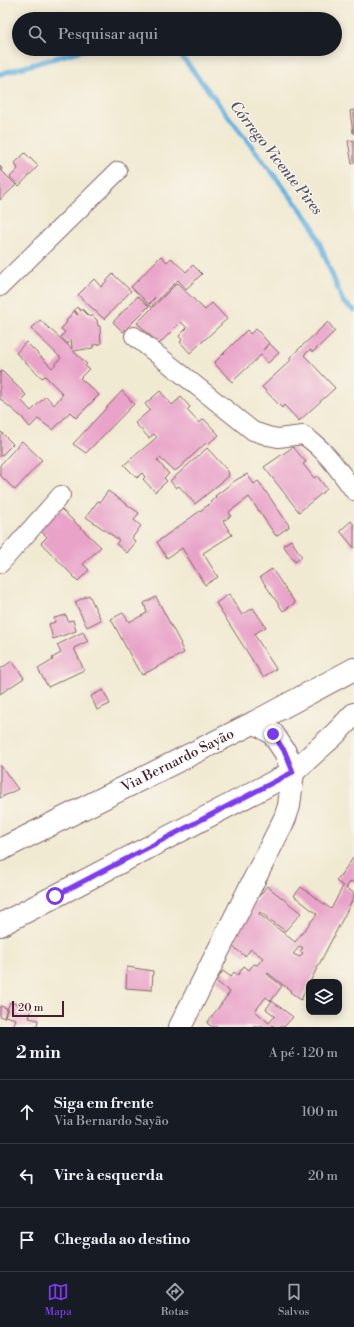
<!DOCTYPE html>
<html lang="pt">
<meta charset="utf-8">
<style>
body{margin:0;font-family:"Libre Bodoni",serif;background:#20242c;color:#f1f3f6}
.controls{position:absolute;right:12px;bottom:12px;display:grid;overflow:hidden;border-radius:8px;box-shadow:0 2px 10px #0003}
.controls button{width:36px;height:36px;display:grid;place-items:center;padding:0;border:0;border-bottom:1px solid #363941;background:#171b24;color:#f1f3f6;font:20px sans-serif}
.scale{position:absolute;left:12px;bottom:10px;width:52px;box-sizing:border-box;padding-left:4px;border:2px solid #4a1f2b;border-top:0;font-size:11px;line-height:14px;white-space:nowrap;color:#4a1f2b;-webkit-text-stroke:3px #f7f3e8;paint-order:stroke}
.stop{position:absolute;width:12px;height:12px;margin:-9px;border:3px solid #7c3aed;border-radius:50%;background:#fff}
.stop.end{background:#7c3aed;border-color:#fff;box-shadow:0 1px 4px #0008}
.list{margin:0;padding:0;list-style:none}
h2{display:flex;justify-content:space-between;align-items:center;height:52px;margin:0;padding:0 16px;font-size:17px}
h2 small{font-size:13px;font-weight:400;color:#9ea1a6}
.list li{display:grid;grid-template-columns:26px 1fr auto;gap:12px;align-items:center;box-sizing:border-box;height:64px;padding:0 16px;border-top:1px solid #363941}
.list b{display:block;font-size:15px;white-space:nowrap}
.list p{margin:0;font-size:13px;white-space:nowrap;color:#9ea1a6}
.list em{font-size:13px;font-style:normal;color:#9ea1a6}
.icon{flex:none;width:22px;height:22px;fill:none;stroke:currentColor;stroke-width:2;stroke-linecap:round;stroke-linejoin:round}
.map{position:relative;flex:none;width:354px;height:1027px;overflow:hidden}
.search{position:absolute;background:#171b24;box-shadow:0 2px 10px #0003;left:12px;right:12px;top:12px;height:44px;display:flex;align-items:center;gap:10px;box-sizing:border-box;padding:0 14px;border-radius:22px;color:#9ea1a6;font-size:15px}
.sheet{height:244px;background:#171b24}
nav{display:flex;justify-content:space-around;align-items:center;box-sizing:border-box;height:56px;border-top:1px solid #363941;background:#171b24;font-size:11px;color:#9ea1a6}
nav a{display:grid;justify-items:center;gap:2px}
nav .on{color:#7c3aed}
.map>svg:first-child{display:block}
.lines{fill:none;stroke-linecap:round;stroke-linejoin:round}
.stream{stroke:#68b3e1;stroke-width:5}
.building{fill:#e9a3c9;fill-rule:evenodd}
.street-casing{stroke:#846666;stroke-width:20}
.secondary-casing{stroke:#846666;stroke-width:24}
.street{stroke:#fff;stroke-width:18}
.secondary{stroke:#fff;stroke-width:22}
.route{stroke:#7c3aed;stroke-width:5}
.labels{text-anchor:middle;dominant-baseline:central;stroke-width:3;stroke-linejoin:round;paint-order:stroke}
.street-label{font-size:14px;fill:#4a1f2b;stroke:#f7f3e8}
.water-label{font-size:15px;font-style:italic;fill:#54536b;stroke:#f7f3e8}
</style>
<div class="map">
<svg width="354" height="1027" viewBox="0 0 354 1027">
<rect width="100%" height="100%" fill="#f7f3e8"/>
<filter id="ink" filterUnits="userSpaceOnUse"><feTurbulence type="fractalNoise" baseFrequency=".025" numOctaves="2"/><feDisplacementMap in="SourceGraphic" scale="8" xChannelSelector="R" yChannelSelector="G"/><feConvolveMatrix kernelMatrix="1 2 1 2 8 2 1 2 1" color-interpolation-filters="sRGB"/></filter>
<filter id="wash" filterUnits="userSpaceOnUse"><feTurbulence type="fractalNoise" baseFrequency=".012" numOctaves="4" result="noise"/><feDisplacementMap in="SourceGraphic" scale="16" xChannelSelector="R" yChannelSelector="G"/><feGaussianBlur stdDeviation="0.9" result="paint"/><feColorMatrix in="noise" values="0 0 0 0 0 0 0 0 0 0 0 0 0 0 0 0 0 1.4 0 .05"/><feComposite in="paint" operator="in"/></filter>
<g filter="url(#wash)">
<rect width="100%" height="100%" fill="#f1ead3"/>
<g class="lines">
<g class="stream">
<polyline points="176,49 312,224 343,302 354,310"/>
<polyline points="0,74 86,49"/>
</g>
</g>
<g id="blocks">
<g class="building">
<polygon points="354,110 354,133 353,133 350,111"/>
<polygon points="354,140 354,163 352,164 348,141"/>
<polygon points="25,153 38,166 19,186 10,177 18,169 15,163"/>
<polygon points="0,166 2,169 1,170 16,185 0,200"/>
<polygon points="161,256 167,262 171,258 186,272 193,265 202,274 186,289 178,280 151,307 149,305 155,297 149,304 131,287"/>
<polygon points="113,274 131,291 104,319 78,295 94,279 101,287"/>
<polygon points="177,283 205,310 212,303 227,319 190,353 180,342 182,340 179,336 187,328 181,322 159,344 137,323"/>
<polygon points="138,296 149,306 123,332 113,322"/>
<polygon points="77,307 81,311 82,309 90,317 92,315 97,320 98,326 100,326 101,344 93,345 93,348 73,351 87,364 85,366 89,369 80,378 99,395 76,418 70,412 53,430 38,419 30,427 23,419 24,419 0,399 0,373 2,371 26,395 21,400 31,411 46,396 54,405 63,394 45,376 42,378 16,353 26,342 52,368 61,358 31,329 40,320 72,349 71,339 68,344 61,337 65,332 61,329 67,322 66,321 74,311 77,315 78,314 75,311 75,309"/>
<polygon points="328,322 335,331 313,352 310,350 304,355 335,388 299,421 284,405 282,408 262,387 291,360 289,358"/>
<polygon points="256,329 269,343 263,350 270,344 279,353 268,363 261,355 232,382 214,363 247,330 250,334"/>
<polygon points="122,391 134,404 86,453 73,444"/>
<polygon points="160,391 172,405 181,397 190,407 187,410 199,423 204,419 219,435 208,444 207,442 178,469 174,471 160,458 157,460 169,474 164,478 167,481 155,492 143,479 145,477 142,473 137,478 124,465 157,437 154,434 149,438 135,423 150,410 145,404"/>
<polygon points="0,431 13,444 0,457"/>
<polygon points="22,441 42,460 15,490 0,475 0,465"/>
<polygon points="293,447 306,462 303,464 314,478 317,476 327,489 299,512 264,467"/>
<polygon points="207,448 228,471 229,476 195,504 179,486 176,488 170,481"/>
<polygon points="247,474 254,484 258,481 262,486 288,524 289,527 276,536 249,497 229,512 231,516 223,521 232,535 203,553 218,577 205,585 182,548 167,558 157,542 211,503 210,502 216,497 215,496 236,480"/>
<polygon points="108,491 139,513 134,520 141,526 132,538 136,542 127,553 116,544 119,540 86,517 98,501 100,502"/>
<polygon points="59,507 101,547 83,564 89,570 78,581 41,543 47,537 38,528"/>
<polygon points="351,521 354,525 354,548 340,531"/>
<polygon points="291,540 302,557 295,562 283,545"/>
<polygon points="272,569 295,603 283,611 260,577"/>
<polygon points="229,594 242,615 253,608 266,627 254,634 276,669 263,677 216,603"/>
<polygon points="89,595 101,620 87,627 75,602"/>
<polygon points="156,597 181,644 180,644 184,653 142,675 137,666 136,666 111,619 123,613 129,622 147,613 144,603"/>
<polygon points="66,615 68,621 73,620 76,631 53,639 49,624 55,622 54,618"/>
<polygon points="83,632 88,641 74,648 84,670 48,687 38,669 53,660 52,658 61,653 57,645"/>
<polygon points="12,661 24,678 0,694 0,669"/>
<polygon points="103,690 110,704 97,710 91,696"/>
<polygon points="0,766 1,766 18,789 0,798"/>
<path d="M354,857V883L351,881L346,888L354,893V897L310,982H309L301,1000L290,992L291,991L268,973L267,974L282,986L271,1001L266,997L255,1011L269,1023L275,1016L266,1009L272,1001L293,1017L284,1027H275L273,1025L271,1027H212L207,1023L230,992L216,981L223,971L231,977L234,972L238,975L244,966L249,970L254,964L257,965L263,958L251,949L245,956L232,946L253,904L267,886L301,913L285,931L260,912L259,914L295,942L317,914L294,896L301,887L331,909L343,886L336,881ZM300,946L303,948L300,951L303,953L300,957L293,954Z"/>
<polygon points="127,967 153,971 152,990 126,988"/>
<polygon points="10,1002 32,1009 29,1018 38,1020 37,1027 13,1027 16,1019 5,1016"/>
<polygon points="0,1006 7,1008 4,1018 0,1016"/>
</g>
</g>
</g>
<g filter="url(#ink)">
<use href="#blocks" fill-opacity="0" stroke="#846666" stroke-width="1"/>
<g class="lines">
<g class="street-casing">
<g id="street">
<polyline points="0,287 118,171"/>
<path d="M134,336L253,431L268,436L278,438L303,435C325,449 339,470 354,491"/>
<polyline points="0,564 61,495"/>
</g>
</g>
<g class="secondary-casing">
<g id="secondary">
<path id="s1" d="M0,850L255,722L354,669"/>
<polyline points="0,925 293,772 335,734 354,714"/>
<polyline points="180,1027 285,818 289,806 293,772 285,752 273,734 255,722"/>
</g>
</g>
<use href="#street" class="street"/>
<use href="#secondary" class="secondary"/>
</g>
</g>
<g class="lines" filter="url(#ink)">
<polyline class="route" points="55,896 293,772 285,752 273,734"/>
</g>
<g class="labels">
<g class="street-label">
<text stroke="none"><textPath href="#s1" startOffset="199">Via Bernardo Sayão</textPath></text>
</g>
<g class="water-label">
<text transform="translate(276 158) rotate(52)">Córrego Vicente Pires</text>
</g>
</g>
</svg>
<div class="controls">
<button><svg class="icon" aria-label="layers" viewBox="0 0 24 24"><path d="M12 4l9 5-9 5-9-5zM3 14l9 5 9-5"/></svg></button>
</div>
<div class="scale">20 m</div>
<div class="stop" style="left:55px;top:896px"></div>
<div class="stop end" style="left:273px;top:734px"></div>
<div class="search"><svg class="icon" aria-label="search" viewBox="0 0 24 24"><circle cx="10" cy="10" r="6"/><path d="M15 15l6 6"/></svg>Pesquisar aqui</div>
</div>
<section class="sheet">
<h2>2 min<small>A pé · 120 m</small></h2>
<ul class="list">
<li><svg class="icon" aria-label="ahead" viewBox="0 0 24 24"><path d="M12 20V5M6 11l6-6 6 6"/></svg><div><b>Siga em frente</b><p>Via Bernardo Sayão</p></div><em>100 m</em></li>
<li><svg class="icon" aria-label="left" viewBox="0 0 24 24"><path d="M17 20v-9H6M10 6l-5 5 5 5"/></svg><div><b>Vire à esquerda</b></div><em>20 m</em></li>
<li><svg class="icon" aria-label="arrive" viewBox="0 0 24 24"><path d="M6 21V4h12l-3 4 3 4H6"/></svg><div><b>Chegada ao destino</b></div></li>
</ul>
</section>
<nav>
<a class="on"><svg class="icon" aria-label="map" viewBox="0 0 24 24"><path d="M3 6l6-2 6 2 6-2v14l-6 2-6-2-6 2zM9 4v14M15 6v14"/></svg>Mapa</a>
<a><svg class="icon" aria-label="directions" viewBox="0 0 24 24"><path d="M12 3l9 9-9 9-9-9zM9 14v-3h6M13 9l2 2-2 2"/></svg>Rotas</a>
<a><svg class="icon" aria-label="saved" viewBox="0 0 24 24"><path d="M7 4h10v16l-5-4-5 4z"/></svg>Salvos</a>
</nav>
